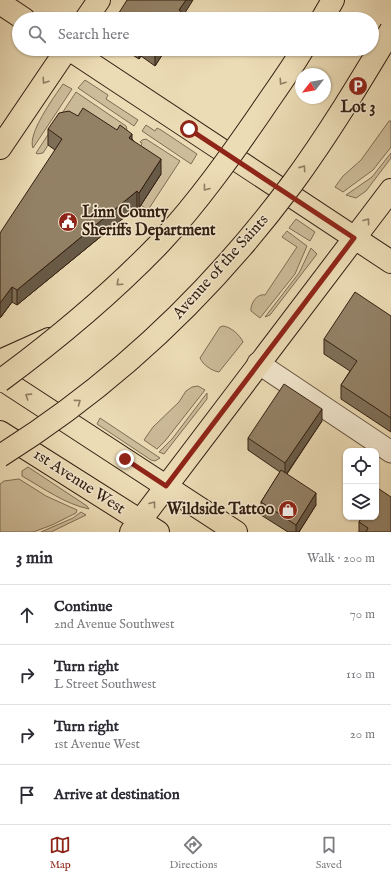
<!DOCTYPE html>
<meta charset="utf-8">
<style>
body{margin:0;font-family:"IM FELL English",serif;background:#f2f2f3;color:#2b2b33}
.controls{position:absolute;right:12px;bottom:12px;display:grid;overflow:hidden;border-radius:8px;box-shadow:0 1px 3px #0004}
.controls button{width:36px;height:36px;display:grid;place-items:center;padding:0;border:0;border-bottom:1px solid #e1e1e2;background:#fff;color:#2b2b33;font:20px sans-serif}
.compass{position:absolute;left:295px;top:68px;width:36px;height:36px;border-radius:50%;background:#fff;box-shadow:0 1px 3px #0004;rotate:239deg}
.stop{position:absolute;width:12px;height:12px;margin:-9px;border:3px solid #8f2418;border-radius:50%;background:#fff}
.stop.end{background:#8f2418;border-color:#fff;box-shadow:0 1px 4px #0008}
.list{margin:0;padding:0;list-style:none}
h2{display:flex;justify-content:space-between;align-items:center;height:52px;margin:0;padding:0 16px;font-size:17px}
h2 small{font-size:13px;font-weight:400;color:#7c7c81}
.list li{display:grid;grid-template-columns:26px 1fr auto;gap:12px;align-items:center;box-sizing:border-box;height:60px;padding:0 16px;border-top:1px solid #e1e1e2}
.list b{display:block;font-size:15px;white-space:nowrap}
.list p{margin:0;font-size:13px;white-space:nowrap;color:#7c7c81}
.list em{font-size:13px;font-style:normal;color:#7c7c81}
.icon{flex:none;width:22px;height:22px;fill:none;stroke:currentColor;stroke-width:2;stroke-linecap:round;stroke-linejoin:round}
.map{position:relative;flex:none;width:391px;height:532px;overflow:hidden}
.search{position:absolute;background:#fff;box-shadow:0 1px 3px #0004;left:12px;right:12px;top:12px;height:44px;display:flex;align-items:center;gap:10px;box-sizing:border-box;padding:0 14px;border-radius:22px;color:#7c7c81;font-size:15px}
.sheet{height:292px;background:#fff}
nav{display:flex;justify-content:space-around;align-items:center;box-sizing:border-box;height:56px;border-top:1px solid #e1e1e2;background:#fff;font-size:11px;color:#7c7c81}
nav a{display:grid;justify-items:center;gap:2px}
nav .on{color:#8f2418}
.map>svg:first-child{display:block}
.green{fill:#cdbc9a;stroke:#806d55}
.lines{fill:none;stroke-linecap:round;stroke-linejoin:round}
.minor-casing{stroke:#614e3a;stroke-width:23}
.major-casing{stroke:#331e10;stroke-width:24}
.highway-casing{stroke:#331e10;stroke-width:24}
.minor{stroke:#f3e8d0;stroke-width:21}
.major{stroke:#ecdcb6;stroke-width:22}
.highway{stroke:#ecdcb6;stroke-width:22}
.highway-bridge-casing{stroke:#331e10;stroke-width:24;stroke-linecap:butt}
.highway-bridge{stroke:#ecdcb6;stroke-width:22}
.wall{fill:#7e6f58;stroke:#331e10}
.shaded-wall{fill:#675a47;stroke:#331e10}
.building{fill:#938166;stroke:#331e10}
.oneway{stroke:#907d63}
.route{stroke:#8f2418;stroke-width:5}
.labels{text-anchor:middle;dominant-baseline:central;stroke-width:3;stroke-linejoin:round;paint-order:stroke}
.poi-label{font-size:16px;font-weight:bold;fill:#331e10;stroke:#f3e8d0}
.street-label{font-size:16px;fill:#331e10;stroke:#f3e8d0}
</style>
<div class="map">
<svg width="391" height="532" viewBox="0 0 391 532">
<rect width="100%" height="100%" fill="#ecdcb6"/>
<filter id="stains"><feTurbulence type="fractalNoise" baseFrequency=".005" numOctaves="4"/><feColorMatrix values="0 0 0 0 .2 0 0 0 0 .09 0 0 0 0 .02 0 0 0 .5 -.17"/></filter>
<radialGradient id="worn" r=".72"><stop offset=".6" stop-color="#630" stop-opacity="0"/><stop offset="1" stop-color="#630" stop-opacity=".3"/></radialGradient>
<g class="green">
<polygon points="85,80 108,95 106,99 138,120 134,126 78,88"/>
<path d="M63,84L72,89L33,148C27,134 54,97 63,84Z"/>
<polygon points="76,92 126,126 127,129 120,141 59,128 43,153 37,154 36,153"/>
<polygon points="389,121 391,121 391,147 373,170 343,192 335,187 343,176 361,160"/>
<polygon points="146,125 155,131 157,128 161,130 197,154 191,164 142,131"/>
<polygon points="146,139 180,161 148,210 141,205 161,174 140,148 142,143 140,142 142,140"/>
<polygon points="391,153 391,158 366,191 356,198 346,195 372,177"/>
<polygon points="296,219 315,232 310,241 289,228"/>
<path d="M287,231L307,246L295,274L260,318L251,311C250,304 257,293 265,295L297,247L282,237Z"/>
<polygon points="311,248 317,254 270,315 265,317 299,273"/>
<path d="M223,326C231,327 240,335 243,342L219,372C212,371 203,365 200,358L220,327Z"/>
<polygon points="198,386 205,390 165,441 157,449 144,440 153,427 179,402 186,391 192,387"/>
<polygon points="207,393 207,399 164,454 159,452 172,439"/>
<polygon points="100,418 160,458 155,461 151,460 97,424"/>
<path d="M28,467L87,506L89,509C65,504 43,488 22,476V471Z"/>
<polygon points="19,479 46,496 77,510 76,513 52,525 33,532 0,532 0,484 4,481"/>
<polygon points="81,512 86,515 51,532 41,532 73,518"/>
</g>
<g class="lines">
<g class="minor-casing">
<polyline id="minor" points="258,363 391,452"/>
</g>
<g class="major-casing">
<g id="major">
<polyline points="0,3 24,19"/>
<polyline points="86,19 99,0"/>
<polyline points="69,49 391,262"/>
<polyline points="0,148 67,49"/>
<polyline points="0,378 236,532"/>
<polyline points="0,432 158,532"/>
<polyline points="140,521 391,190"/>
</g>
</g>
<g class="highway-casing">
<g id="highway">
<polyline points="322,19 333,0"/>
<polyline points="0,361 49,339"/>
<polyline points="131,532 140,521"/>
</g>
</g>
<use href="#minor" class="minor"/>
<use href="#major" class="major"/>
<use href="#highway" class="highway"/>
<g class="highway-bridge-casing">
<g id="highway-bridge">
<path d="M0,381C57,339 112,293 161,242C198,202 230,157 261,112C275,91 290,71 303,49"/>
<path d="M0,456C115,384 210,294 292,184C328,135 360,82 391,30"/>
</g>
</g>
<use href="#highway-bridge" class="highway-bridge"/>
</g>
<g class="wall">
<polygon points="123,49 166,49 155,66 141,56 139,59"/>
<polygon points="78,116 132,139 161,174 139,208 137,207 17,305 12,302 1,317 55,150 48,145 48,129"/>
<polygon points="391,316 391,432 341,399 341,385 350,371 324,354 324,339"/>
<polygon points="322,421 287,474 316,505 299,532 288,532 261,515 261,502 280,472 248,450 248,438"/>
<polygon points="361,517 376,517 391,532 359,532 359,522 361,519"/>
</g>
<g class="shaded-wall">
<polygon points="186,0 193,0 183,16 183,19 179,19 179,10"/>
<polygon points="139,49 141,49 141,56 139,59"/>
<polygon points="158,49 166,49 155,66 155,54"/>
<polygon points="132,134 132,149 129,138"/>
<polygon points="161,159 161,174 139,208 139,193"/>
<polygon points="137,191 137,207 17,305 17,290"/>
<polygon points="12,287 12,302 0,318 0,303"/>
<polygon points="322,409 322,421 285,476 285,463"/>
<polygon points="316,493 316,505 299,532 296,532 296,525"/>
</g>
<g class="building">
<polygon points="127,0 186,0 179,10 183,13 179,19 115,19"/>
<polygon points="147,49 158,49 155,54"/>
<polygon points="83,108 117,130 120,125 132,134 129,138 161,159 139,193 137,191 17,290 12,287 0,303 0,233 62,139 48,129 59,113 69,111 78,116"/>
<polygon points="355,292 391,316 391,418 341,385 357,361 324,339"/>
<polygon points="284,384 322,409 285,463 248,438"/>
<polygon points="281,470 316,493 296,525 261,502"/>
<polygon points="376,487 391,497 391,532 366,532 368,528 359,522 362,517 376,517"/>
</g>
<defs><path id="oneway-chevron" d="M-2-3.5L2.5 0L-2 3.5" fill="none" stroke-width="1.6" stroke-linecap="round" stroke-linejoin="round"/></defs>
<g class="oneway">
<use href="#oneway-chevron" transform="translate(45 81) rotate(124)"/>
<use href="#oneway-chevron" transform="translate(282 82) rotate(124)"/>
<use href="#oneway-chevron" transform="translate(303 168) rotate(-55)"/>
<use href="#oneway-chevron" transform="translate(206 188) rotate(127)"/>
<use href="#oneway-chevron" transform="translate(367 221) rotate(-53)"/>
<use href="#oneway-chevron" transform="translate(119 283) rotate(138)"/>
<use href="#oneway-chevron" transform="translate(28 396) rotate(-147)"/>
<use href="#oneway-chevron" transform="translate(78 402) rotate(-36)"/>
<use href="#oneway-chevron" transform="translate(153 504) rotate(-53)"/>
</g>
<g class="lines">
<polyline class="route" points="125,459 166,486 354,238 189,129"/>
</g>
<defs>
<g id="parking-disc" transform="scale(1)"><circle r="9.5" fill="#8f2418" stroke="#f3e8d0"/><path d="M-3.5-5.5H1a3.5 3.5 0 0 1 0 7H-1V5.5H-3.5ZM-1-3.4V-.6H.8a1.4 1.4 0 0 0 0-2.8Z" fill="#fff"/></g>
<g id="civic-disc" transform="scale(1)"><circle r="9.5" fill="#8f2418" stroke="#f3e8d0"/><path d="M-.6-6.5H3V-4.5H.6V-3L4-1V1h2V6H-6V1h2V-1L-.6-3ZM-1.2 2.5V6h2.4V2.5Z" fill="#fff"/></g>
<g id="shop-disc" transform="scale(1)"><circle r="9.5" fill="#8f2418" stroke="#f3e8d0"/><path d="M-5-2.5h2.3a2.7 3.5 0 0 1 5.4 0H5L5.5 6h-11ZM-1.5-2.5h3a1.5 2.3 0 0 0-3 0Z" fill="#fff"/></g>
</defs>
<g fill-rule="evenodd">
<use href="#parking-disc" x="358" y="86"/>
<use href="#civic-disc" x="68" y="222"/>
<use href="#shop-disc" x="288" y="510"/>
</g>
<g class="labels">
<g class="poi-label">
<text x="358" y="108">Lot 3</text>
<text x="82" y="213" text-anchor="start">Linn County<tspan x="82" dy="18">Sheriffs Department</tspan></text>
<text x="274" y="510" text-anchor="end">Wildside Tattoo</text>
</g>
<g class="street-label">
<text transform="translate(221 267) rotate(-48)">Avenue of the Saints</text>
<text transform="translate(79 482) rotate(33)">1st Avenue West</text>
</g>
</g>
<rect width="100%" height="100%" filter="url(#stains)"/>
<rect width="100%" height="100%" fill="url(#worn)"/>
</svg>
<div class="controls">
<button><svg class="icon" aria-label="locate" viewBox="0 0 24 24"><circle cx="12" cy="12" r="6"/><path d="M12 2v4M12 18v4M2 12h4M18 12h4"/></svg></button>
<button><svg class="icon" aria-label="layers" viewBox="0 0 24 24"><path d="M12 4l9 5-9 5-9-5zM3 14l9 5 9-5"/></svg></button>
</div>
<svg class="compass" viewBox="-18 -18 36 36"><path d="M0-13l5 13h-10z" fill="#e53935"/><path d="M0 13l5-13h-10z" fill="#7c7c81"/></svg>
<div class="stop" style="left:189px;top:129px"></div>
<div class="stop end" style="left:125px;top:459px"></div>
<div class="search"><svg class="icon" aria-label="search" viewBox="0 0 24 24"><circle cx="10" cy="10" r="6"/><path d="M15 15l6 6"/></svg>Search here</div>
</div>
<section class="sheet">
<h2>3 min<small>Walk · 200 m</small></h2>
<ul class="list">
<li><svg class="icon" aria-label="ahead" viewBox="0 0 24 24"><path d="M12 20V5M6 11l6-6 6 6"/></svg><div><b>Continue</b><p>2nd Avenue Southwest</p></div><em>70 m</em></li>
<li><svg class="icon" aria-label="right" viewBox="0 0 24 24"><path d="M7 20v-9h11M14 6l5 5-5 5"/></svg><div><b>Turn right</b><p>L Street Southwest</p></div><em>110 m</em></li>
<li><svg class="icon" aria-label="right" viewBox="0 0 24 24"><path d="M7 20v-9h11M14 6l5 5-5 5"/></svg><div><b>Turn right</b><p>1st Avenue West</p></div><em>20 m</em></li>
<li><svg class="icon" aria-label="arrive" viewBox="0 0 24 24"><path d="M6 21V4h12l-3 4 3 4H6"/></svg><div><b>Arrive at destination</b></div></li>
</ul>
</section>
<nav>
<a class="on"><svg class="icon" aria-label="map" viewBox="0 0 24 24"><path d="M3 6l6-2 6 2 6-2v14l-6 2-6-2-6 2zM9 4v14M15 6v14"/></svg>Map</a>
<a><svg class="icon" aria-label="directions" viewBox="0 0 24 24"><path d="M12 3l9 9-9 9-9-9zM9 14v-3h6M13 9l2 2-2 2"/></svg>Directions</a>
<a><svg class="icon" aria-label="saved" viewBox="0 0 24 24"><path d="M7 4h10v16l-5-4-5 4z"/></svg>Saved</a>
</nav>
